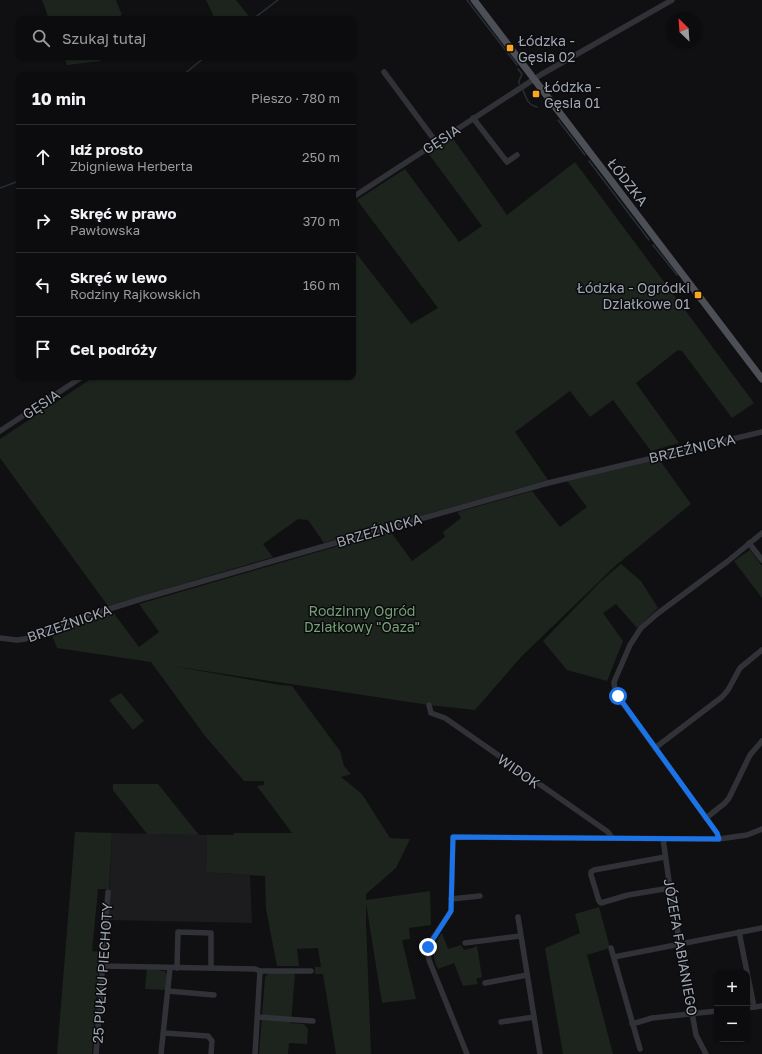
<!DOCTYPE html>
<html lang="pl">
<meta charset="utf-8">
<style>
body{margin:0;font-family:"Golos Text",sans-serif;background:#1a1a1c;color:#f1f3f6}
.controls{position:absolute;right:12px;bottom:12px;display:grid;overflow:hidden;border-radius:8px;box-shadow:0 1px 3px #0004}
.controls button{width:36px;height:36px;display:grid;place-items:center;padding:0;border:0;border-bottom:1px solid #2c2c2e;background:#0c0c0e;color:#f1f3f6;font:20px sans-serif}
.compass{position:absolute;left:666px;top:12px;width:36px;height:36px;border-radius:50%;background:#0c0c0e;box-shadow:0 1px 3px #0004;rotate:335deg}
.stop{position:absolute;width:12px;height:12px;margin:-9px;border:3px solid #1a73e8;border-radius:50%;background:#fff}
.stop.end{background:#1a73e8;border-color:#fff;box-shadow:0 1px 4px #0008}
.list{margin:0;padding:0;list-style:none}
h2{display:flex;justify-content:space-between;align-items:center;height:52px;margin:0;padding:0 16px;font-size:17px}
h2 small{font-size:13px;font-weight:400;color:#9a9b9e}
.list li{display:grid;grid-template-columns:26px 1fr auto;gap:12px;align-items:center;box-sizing:border-box;height:64px;padding:0 16px;border-top:1px solid #2c2c2e}
.list b{display:block;font-size:15px;white-space:nowrap}
.list p{margin:0;font-size:13px;white-space:nowrap;color:#9a9b9e}
.list em{font-size:13px;font-style:normal;color:#9a9b9e}
.icon{flex:none;width:22px;height:22px;fill:none;stroke:currentColor;stroke-width:2;stroke-linecap:round;stroke-linejoin:round}
.map{position:relative;flex:none;width:762px;height:1054px;overflow:hidden}
.search{position:absolute;background:#0c0c0e;box-shadow:0 1px 3px #0004;left:16px;top:16px;width:340px;height:44px;display:flex;align-items:center;gap:10px;box-sizing:border-box;padding:0 14px;border-radius:8px;color:#9a9b9e;font-size:15px}
.panel{position:absolute;background:#0c0c0e;box-shadow:0 1px 3px #0004;left:16px;top:72px;width:340px;height:308px;border-radius:8px}
.map>svg:first-child{display:block}
.built{fill:#1c1c1f}
.green{fill:#1c241d}
.lines{fill:none;stroke-linecap:round;stroke-linejoin:round}
.stream{stroke:#262f36;stroke-width:1.5}
.minor{stroke:#313237;stroke-width:5.5}
.major{stroke:#4d4f56;stroke-width:7}
.route{stroke:#1a73e8;stroke-width:5}
.poi-dot{fill:#fba61f;stroke:#0b0b0d;stroke-width:1.5}
.labels{text-anchor:middle;dominant-baseline:central;stroke-width:3;stroke-linejoin:round;paint-order:stroke}
.poi-label{font-size:14px;fill:#a0a7b3;stroke:#0b0b0d;text-anchor:start}
.street-label{font-size:14px;fill:#a0a7b3;stroke:#0b0b0d}
.park-label{font-size:14px;fill:#76a076;stroke:#0b0b0d}
</style>
<div class="map">
<svg width="762" height="1054" viewBox="0 0 762 1054">
<rect width="100%" height="100%" fill="#101012"/>
<polygon class="built" points="112,833 207,835 206,872 250,875 252,923 108,920"/>
<g class="green">
<polygon points="42,0 116,0 122,15 113,19 49,19"/>
<polygon points="206,0 236,0 251,19 215,19"/>
<polygon points="64,57 99,57 101,61 67,65"/>
<polygon points="452,137 507,215 575,162 754,403 732,418 682,351 678,350 636,383 679,443 651,451 613,400 590,417 570,391 515,432 548,480 324,543 308,520 298,519 263,544 273,557 108,606 0,458 0,439 94,377 353,377 353,249 411,324 438,308 357,200 405,169 459,242 482,226 428,153"/>
<polygon points="659,459 691,504 614,567 521,657 475,710 429,705 172,666 280,685 292,686 340,751 344,766 351,774 341,777 362,794 390,838 410,839 396,868 366,894 366,900 430,891 431,925 409,928 410,939 402,940 416,999 382,1003 366,903 366,922 371,1054 336,1054 323,974 315,974 315,967 321,967 318,948 297,949 299,966 277,966 266,909 265,876 206,872 207,835 234,835 234,833 292,833 257,786 264,785 264,781 244,781 205,736 151,662 57,648 51,633 113,612 139,647 159,632 139,604 390,531 412,561 445,537 443,532 461,518 458,512 532,491 560,527 587,507 567,481"/>
<polygon points="750,550 762,566 762,598 734,561"/>
<polygon points="621,564 641,581 658,608 637,628 616,604 603,613 623,641 607,681 567,670 543,641 600,582"/>
<polygon points="121,693 144,721 133,730 109,700"/>
<polygon points="113,784 158,784 199,835 147,834 113,790"/>
<polygon points="75,832 112,833 109,889 98,889 92,951 100,952 92,1054 57,1054"/>
<polygon points="599,907 610,948 587,955 613,1054 563,1054 545,948 580,933 575,914"/>
<path d="M442,933L448,949L461,945L464,950L473,948L477,946L482,977L476,979L478,984L463,986L454,963L438,969C431,955 432,946 442,933Z"/>
<polygon points="147,969 165,971 167,976 166,990 145,989"/>
<polygon points="269,973 295,973 291,1023 304,1024 308,1029 307,1044 289,1043 288,1054 259,1054 265,977"/>
</g>
<g class="lines">
<g class="stream">
<polyline points="467,0 517,65"/>
<polyline points="253,19 278,0"/>
<polyline points="518,69 522,74 519,81 519,84"/>
<polyline points="183,75 205,57"/>
<path d="M523,90C526,98 528,105 537,107"/>
<polyline points="558,120 585,155"/>
<polyline points="589,161 649,240"/>
<polyline points="0,188 19,181"/>
<polyline points="653,245 677,275"/>
</g>
<g class="minor">
<polyline points="384,72 436,142"/>
<polyline points="473,118 507,162 517,155"/>
<polyline points="353,197 542,74 672,0"/>
<polyline points="0,431 82,377"/>
<polyline points="749,543 762,560"/>
<polyline points="0,638 17,640 25,639 80,618 141,599 356,537 548,483 762,432"/>
<polyline points="429,705 431,713 445,718 608,832 612,838"/>
<polyline points="655,748 722,697 728,690 740,668 762,650"/>
<polyline points="706,818 725,803 729,798 750,755 762,741"/>
<polyline points="663,839 670,888 696,1035 706,1054"/>
<polyline points="719,839 717,833 621,701 615,691 614,682 630,645 641,628 657,614 728,561 762,533"/>
<polyline points="665,857 594,870 591,872 591,875 599,901 601,903 628,895 670,888"/>
<polyline points="451,899 480,896"/>
<polyline points="518,917 540,1054"/>
<polyline points="739,932 754,1007"/>
<polyline points="465,943 520,936"/>
<polyline points="611,948 640,1049"/>
<polyline points="614,957 762,928"/>
<polyline points="102,966 255,969 260,971 311,971"/>
<polyline points="177,968 178,932 211,933 211,968"/>
<polyline points="485,983 527,975"/>
<polyline points="168,991 214,995"/>
<polyline points="747,1008 762,1006"/>
<polyline points="258,1017 313,1021"/>
<polyline points="501,1022 534,1017"/>
<polyline points="632,1024 652,1018 717,1011"/>
<polyline points="164,1033 208,1036 212,1041 211,1054"/>
<polyline points="96,1054 108,892"/>
<polyline points="161,1054 170,968"/>
<polyline points="255,1054 260,971"/>
<polyline points="467,1054 429,960 427,950 429,944 451,911 453,837 719,839 747,835 762,829"/>
</g>
<polyline class="major" points="474,0 762,379"/>
</g>
<g class="lines">
<polyline class="route" points="428,947 451,911 453,837 719,839 717,833 618,696"/>
</g>
<g class="poi-dot">
<rect x="506" y="44" width="8" height="8" rx="2"/>
<rect x="532" y="90" width="8" height="8" rx="2"/>
<rect x="694" y="291" width="8" height="8" rx="2"/>
</g>
<g class="labels">
<g class="poi-label">
<text x="518" y="40">Łódzka -<tspan x="518" dy="16">Gęsia 02</tspan></text>
<text x="544" y="86">Łódzka -<tspan x="544" dy="16">Gęsia 01</tspan></text>
<text x="690" y="287" text-anchor="end">Łódzka - Ogródki<tspan x="690" dy="16">Działkowe 01</tspan></text>
</g>
<g class="street-label">
<text transform="translate(441 139) rotate(-33)">GĘSIA</text>
<text transform="translate(628 182) rotate(52)">ŁÓDZKA</text>
<text transform="translate(41 404) rotate(-34)">GĘSIA</text>
<text transform="translate(692 448) rotate(-13)">BRZEŹNICKA</text>
<text transform="translate(379 530) rotate(-16)">BRZEŹNICKA</text>
<text transform="translate(69 623) rotate(-19)">BRZEŹNICKA</text>
<text transform="translate(519 771) rotate(35)">WIDOK</text>
<text transform="translate(681 947) rotate(80)">JÓZEFA FABIANIEGO</text>
<text transform="translate(102 973) rotate(-86)">25 PUŁKU PIECHOTY</text>
</g>
<g class="park-label">
<text x="362" y="610">Rodzinny Ogród<tspan x="362" dy="16">Działkowy "Oaza"</tspan></text>
</g>
</g>
</svg>
<div class="controls">
<button>+</button>
<button>−</button>
</div>
<svg class="compass" viewBox="-18 -18 36 36"><path d="M0-13l5 13h-10z" fill="#e53935"/><path d="M0 13l5-13h-10z" fill="#9a9b9e"/></svg>
<div class="stop" style="left:618px;top:696px"></div>
<div class="stop end" style="left:428px;top:947px"></div>
<div class="search"><svg class="icon" aria-label="search" viewBox="0 0 24 24"><circle cx="10" cy="10" r="6"/><path d="M15 15l6 6"/></svg>Szukaj tutaj</div>
<section class="panel">
<h2>10 min<small>Pieszo · 780 m</small></h2>
<ul class="list">
<li><svg class="icon" aria-label="ahead" viewBox="0 0 24 24"><path d="M12 20V5M6 11l6-6 6 6"/></svg><div><b>Idź prosto</b><p>Zbigniewa Herberta</p></div><em>250 m</em></li>
<li><svg class="icon" aria-label="right" viewBox="0 0 24 24"><path d="M7 20v-9h11M14 6l5 5-5 5"/></svg><div><b>Skręć w prawo</b><p>Pawłowska</p></div><em>370 m</em></li>
<li><svg class="icon" aria-label="left" viewBox="0 0 24 24"><path d="M17 20v-9H6M10 6l-5 5 5 5"/></svg><div><b>Skręć w lewo</b><p>Rodziny Rajkowskich</p></div><em>160 m</em></li>
<li><svg class="icon" aria-label="arrive" viewBox="0 0 24 24"><path d="M6 21V4h12l-3 4 3 4H6"/></svg><div><b>Cel podróży</b></div></li>
</ul>
</section>
</div>
